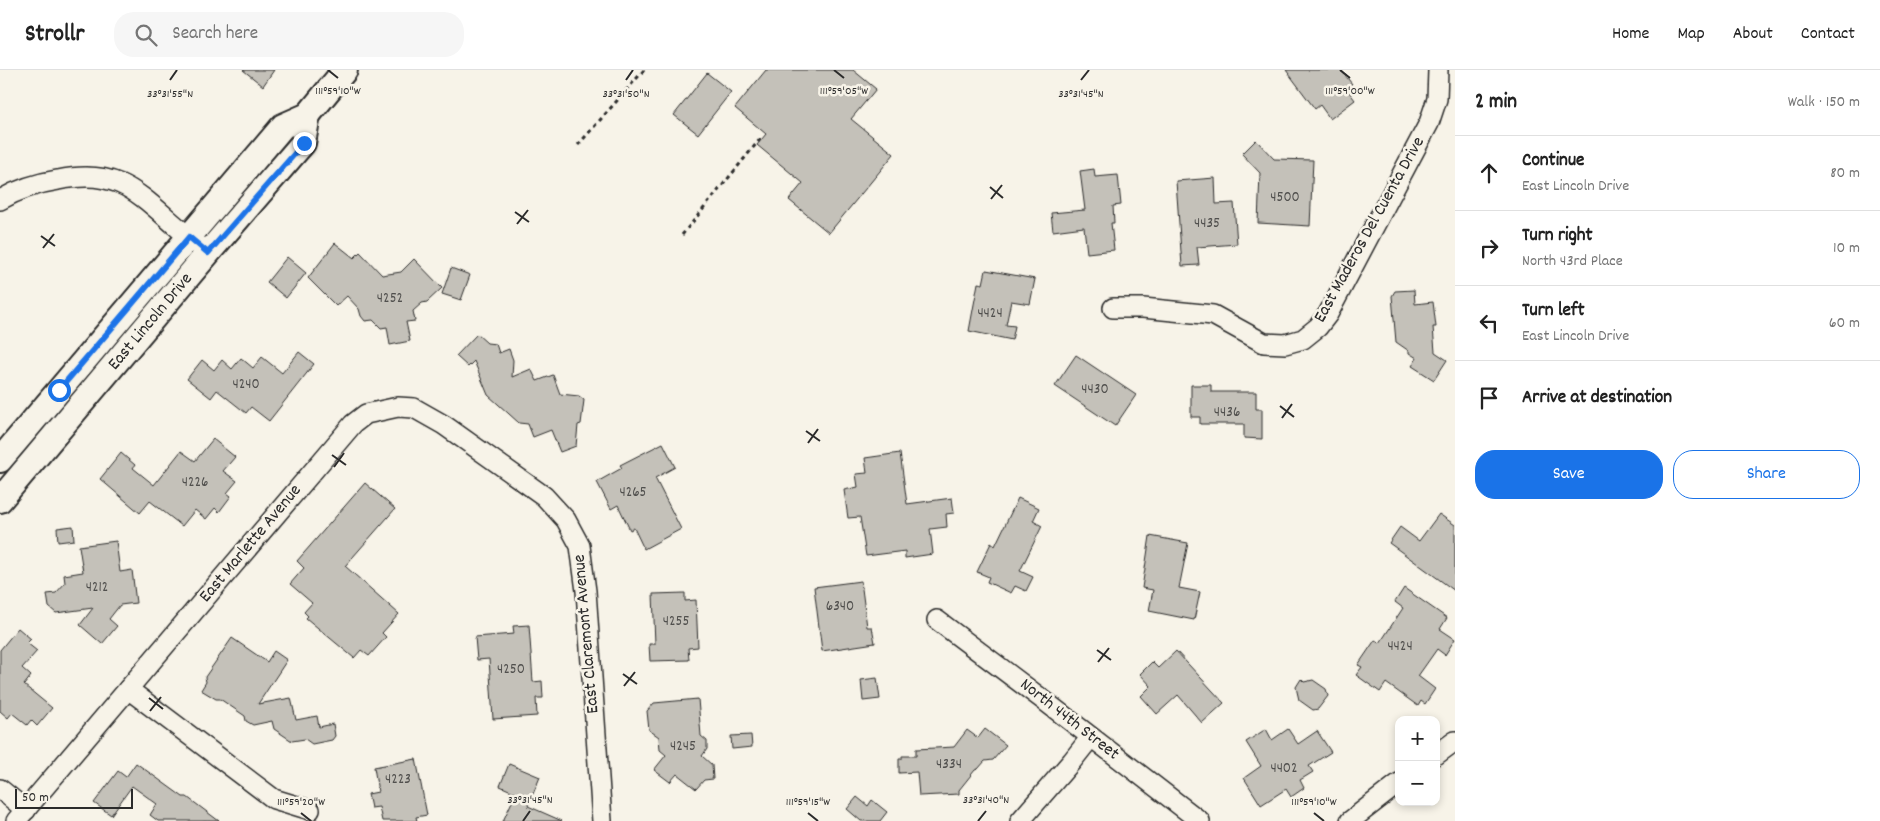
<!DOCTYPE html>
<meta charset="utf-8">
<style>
body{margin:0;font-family:Dekko,sans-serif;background:#f6f6f6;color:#222}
.controls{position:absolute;right:15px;bottom:15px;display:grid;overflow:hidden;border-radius:10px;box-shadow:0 2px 8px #0003}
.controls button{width:45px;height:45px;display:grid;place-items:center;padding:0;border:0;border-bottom:1px solid #e0e0e0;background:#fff;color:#222;font:25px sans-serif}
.scale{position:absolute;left:15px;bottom:12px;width:118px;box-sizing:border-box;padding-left:5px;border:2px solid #2b2b2b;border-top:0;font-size:14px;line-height:18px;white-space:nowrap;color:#2b2b2b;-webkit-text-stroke:4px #f7f3e8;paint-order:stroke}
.stop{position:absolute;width:15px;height:15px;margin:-11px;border:4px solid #1a73e8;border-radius:50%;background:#fff}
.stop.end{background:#1a73e8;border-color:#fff;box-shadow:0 1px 5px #0008}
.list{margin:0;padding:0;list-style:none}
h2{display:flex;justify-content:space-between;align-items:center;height:65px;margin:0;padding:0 20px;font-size:21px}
h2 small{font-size:16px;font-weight:400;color:#767676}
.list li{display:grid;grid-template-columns:32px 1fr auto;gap:15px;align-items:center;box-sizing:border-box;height:75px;padding:0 20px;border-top:1px solid #e0e0e0}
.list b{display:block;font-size:19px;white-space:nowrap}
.list p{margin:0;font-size:16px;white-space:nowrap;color:#767676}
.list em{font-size:16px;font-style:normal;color:#767676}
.actions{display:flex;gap:10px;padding:15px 20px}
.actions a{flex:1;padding:11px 0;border:1px solid #1a73e8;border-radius:20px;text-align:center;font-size:18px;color:#1a73e8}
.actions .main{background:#1a73e8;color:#fff}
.icon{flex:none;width:28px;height:28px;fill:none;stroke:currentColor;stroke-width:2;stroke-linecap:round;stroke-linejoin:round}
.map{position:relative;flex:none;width:1455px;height:751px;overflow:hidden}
header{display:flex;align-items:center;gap:30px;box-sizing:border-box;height:70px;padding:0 25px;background:#fff;border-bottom:1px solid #e0e0e0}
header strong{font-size:24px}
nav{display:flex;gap:28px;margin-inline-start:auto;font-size:18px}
.search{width:350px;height:45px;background:#f6f6f6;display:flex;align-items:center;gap:12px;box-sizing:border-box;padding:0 18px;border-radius:20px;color:#767676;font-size:19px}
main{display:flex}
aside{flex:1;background:#fff}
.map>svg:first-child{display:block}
.building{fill:#c4c1b9;stroke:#2b2b2b}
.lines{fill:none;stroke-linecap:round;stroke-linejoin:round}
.minor-casing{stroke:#2b2b2b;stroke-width:22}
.major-casing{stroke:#2b2b2b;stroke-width:28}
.path{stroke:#2b2b2b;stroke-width:3;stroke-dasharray:4 4;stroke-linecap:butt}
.minor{stroke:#f7f3e8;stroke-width:19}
.major{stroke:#f7f3e8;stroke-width:24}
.route{stroke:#1a73e8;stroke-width:6}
.ticks{fill:none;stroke:#2b2b2b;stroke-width:2}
.labels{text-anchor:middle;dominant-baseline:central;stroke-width:5;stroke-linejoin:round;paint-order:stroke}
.number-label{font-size:15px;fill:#51504e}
.street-label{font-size:18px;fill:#2b2b2b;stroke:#f7f3e8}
.ticks-label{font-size:12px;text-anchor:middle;fill:#2b2b2b;stroke:#f7f3e8;stroke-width:5;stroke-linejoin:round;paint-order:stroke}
</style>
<header>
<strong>Strollr</strong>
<div class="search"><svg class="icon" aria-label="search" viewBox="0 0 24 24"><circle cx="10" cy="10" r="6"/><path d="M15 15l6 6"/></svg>Search here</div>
<nav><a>Home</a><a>Map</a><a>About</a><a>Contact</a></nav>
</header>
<main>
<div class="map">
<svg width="1455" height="751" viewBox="0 0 1455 751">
<rect width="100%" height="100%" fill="#f7f3e8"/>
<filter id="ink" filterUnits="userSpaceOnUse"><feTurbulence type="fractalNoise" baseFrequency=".02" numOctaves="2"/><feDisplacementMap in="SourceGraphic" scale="10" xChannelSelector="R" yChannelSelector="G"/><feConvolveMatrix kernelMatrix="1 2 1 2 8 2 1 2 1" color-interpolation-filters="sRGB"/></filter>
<g filter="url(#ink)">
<g class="building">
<polygon points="243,0 274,0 263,16"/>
<polygon points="766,0 853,0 876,19 851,49 894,84 829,163 789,130 803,113 757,75 766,64 735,38"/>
<polygon points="1286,0 1341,0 1352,14 1346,18 1355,30 1330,49 1320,35 1315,39"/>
<polygon points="707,3 731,22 698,64 674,45"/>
<polygon points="1256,70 1274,89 1313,90 1310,156 1258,153 1260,103 1242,84"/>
<polygon points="1094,99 1095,107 1118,105 1121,135 1113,136 1114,153 1111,153 1114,180 1087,183 1084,157 1053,161 1051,143 1085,140 1080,101"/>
<polygon points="1215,108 1216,134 1234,133 1237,174 1197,177 1199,195 1182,196 1176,111"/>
<polygon points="335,173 354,188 360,182 382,205 401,202 414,189 442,218 427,232 422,233 413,241 415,251 406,252 410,271 390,275 387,257 381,258 373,250 365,251 361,246 359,239 347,226 336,236 308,208"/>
<polygon points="287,187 306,203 286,228 267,212"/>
<polygon points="451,198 470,205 461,230 442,224"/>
<polygon points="986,200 1035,209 1030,234 1011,231 1006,255 1015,256 1012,270 969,261 978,213 983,214"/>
<polygon points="1414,220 1415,234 1433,232 1436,257 1433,257 1435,282 1447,290 1434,310 1412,296 1417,288 1409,283 1409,281 1396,272 1392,226 1395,221"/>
<polygon points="477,264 487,273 496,274 499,283 509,279 513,290 512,307 531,299 537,311 553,305 560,324 579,326 584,330 581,354 578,355 576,376 560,382 551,360 533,367 528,354 519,353 488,325 474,291 468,297 456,286"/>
<polygon points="299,282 314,294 269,351 251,337 246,343 217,320 211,328 187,309 202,290 214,300 222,290 232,299 241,288 253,298 262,287 282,303"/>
<polygon points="1076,285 1136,325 1115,356 1055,316"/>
<polygon points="1191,315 1211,315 1211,322 1256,322 1256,339 1262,339 1262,369 1244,368 1244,354 1200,354 1200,347 1191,347"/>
<polygon points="213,369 235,387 223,401 237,411 227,423 231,426 219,442 215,438 206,449 195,440 182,456 150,431 140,443 100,409 121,383 135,395 133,398 154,415 181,381 195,391"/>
<polygon points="663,373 675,397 655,408 681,459 644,479 634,458 630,460 618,435 611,439 597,412 622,398 620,395"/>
<polygon points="900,383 907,434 952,428 954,443 946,444 947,457 930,459 933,484 905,488 905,481 866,486 860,447 848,448 844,420 858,417 856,404 867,403 865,388"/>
<polygon points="365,413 395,439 345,496 399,544 382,563 386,567 369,586 361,580 354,588 306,548 308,546 304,542 312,533 290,514 304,498 297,491"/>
<polygon points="1018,428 1039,438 1033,451 1042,456 1020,501 1033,507 1026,521 1015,516 1011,523 987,512 989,507 977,502 991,473 995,476"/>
<polygon points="1439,444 1455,455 1455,521 1389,473 1400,457 1419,471"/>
<polygon points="73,456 74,470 58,472 57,458"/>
<polygon points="1150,466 1188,473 1179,518 1200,522 1194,550 1149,541 1153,520 1142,518"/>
<polygon points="116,471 120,502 132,500 136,533 120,535 109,549 117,556 102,574 80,555 93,538 56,543 49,537 47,524 56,523 65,513 64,505 83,502 79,476"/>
<polygon points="861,511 867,557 872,557 875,573 822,581 814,517"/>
<polygon points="1404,518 1447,548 1440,559 1455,569 1445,585 1437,579 1418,606 1435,619 1425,634 1421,631 1418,636 1386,613 1380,622 1356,605 1362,597 1358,595 1375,570 1380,573 1403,538 1395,532"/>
<polygon points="685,523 685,531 696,530 698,577 688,578 689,590 650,591 649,574 655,574 653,524"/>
<polygon points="529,555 533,612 542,611 543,628 536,628 537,646 493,649 489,589 477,590 475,567 514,564 513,556"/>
<polygon points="18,558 31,569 27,573 37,581 22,598 31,606 24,615 52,638 37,656 31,650 27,655 12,643 8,648 0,641 0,580"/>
<polygon points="232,568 267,592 274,581 287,590 258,634 291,628 296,650 317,646 319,657 333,654 335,666 332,670 312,674 305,669 292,671 274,659 272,651 253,655 246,651 245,646 220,629 216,629 201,620 206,612 205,607"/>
<polygon points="1176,581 1224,633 1202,653 1178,625 1157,644 1141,626 1151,616 1140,604 1152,592 1158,598"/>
<polygon points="877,608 880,629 863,631 861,610"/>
<polygon points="1301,609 1304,612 1313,610 1326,619 1328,626 1318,639 1313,640 1299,630 1296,617"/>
<polygon points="698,629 701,666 707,671 707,679 702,686 712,695 713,709 704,710 696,719 677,704 670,712 654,700 666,685 660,680 659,667 649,660 647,641 654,633"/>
<polygon points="985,659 1006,675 993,690 985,691 978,699 975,700 959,720 959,724 919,726 917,702 899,703 899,689 902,689 902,686 916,686 916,679 954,677 967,660 978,668"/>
<polygon points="1266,659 1272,670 1288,659 1298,674 1317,661 1331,682 1309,696 1313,702 1300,710 1304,718 1291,727 1286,719 1261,735 1244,708 1261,696 1246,672"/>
<polygon points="751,665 752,677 732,679 731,666"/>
<polygon points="416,689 427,745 416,747 417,751 382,751 379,737 371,738 368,724 378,722 374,697"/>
<polygon points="136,693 183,727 187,727 219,751 158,751 150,745 157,734 132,716 111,745 94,733 118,701 126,707"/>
<polygon points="509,694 540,707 528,736 562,751 503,751 516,723 500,716"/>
<polygon points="857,727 868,736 872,730 887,742 880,751 861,751 847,739"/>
</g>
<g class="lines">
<g class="minor-casing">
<g id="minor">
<path d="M0,130C17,120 38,113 58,110C116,98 136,121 176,156C186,165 197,174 208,183"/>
<polyline points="1113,238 1143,238 1213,245 1264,273 1285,274 1303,269 1318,257 1328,244 1429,53 1437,29 1438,0"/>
<polyline points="937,550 1046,632 1200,751"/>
<polyline points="128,619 274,729 310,740"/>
<polyline points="1436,685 1455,671"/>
<polyline points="0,719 26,740"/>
<polyline points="16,751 353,354 366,344 398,337 414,338 444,355 544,426 566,450 580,476 586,521 602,751"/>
<polyline points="1020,751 1072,691 1091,667"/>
<polyline points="1350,751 1399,713"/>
</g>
</g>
<g class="major-casing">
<g id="major">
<polyline points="0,390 283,56 308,45 345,0"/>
<polyline points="0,430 208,183 303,73 308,45"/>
</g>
</g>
<g class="path">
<polyline points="578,75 644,0"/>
<polyline points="682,165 761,68"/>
</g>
<use href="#minor" class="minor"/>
<use href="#major" class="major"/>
</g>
</g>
<g class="lines" filter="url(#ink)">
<polyline class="route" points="59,320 189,167 208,183 304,73"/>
</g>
<path class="ticks" d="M328,0L338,8M834,0L844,8M1340,0L1350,8M170,10L177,0M626,10L633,0M1081,10L1089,0M990,117L1003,128M991,129L1002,115M515,142L529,152M517,154L528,140M41,166L55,176M43,178L54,164M1280,336L1294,347M1282,348L1292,334M806,361L820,371M808,373L818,359M332,385L346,395M334,397L344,383M1097,580L1111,590M1098,592L1109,578M623,604L637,614M624,616L635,602M149,628L163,639M150,641L161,627M301,743L311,751M808,743L818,751M1314,743L1324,751M523,751L530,741M978,751L986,741"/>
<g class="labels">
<g class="number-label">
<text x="1285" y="128">4500</text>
<text x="1207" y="154">4435</text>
<text x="390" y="229">4252</text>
<text x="990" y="244">4424</text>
<text x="246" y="315">4240</text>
<text x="1095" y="320">4430</text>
<text x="1227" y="343">4436</text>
<text x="195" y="413">4226</text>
<text x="633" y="423">4265</text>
<text x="97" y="518">4212</text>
<text x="840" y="537">6340</text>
<text x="676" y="552">4255</text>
<text x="1400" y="577">4424</text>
<text x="511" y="600">4250</text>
<text x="683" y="677">4245</text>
<text x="949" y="695">4334</text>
<text x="1284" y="699">4402</text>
<text x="398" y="710">4223</text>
</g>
<g class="street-label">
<text transform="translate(1370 160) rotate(-61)">East Maderos Del Cuenta Drive</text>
<text transform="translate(151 252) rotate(-50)">East Lincoln Drive</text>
<text transform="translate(251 474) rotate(-50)">East Marlette Avenue</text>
<text transform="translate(587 564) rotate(-95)">East Claremont Avenue</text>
<text transform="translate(1069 650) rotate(38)">North 44th Street</text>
</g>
</g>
<g class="ticks-label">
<text x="338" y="24">111°59'10"W</text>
<text x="844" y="24">111°59'05"W</text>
<text x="1350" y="24">111°59'00"W</text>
<text x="170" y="27">33°31'55"N</text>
<text x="626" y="27">33°31'50"N</text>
<text x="1081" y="27">33°31'45"N</text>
<text x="530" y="733">33°31'45"N</text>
<text x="986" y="733">33°31'40"N</text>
<text x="301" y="735">111°59'20"W</text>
<text x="808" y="735">111°59'15"W</text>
<text x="1314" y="735">111°59'10"W</text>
</g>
</svg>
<div class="controls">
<button>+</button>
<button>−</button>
</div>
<div class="scale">50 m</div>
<div class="stop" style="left:59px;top:320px"></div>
<div class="stop end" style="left:304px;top:73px"></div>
</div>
<aside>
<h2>2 min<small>Walk · 150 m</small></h2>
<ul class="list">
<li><svg class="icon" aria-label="ahead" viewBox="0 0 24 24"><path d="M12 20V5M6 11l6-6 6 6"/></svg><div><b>Continue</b><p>East Lincoln Drive</p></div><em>80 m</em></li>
<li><svg class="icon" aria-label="right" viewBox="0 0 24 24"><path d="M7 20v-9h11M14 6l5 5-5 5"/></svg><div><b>Turn right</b><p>North 43rd Place</p></div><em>10 m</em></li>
<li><svg class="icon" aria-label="left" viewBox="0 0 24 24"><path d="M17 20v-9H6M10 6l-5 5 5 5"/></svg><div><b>Turn left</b><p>East Lincoln Drive</p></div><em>60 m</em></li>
<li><svg class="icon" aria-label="arrive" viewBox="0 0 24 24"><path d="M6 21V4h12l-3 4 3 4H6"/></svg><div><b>Arrive at destination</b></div></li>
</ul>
<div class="actions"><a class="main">Save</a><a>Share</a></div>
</aside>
</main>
